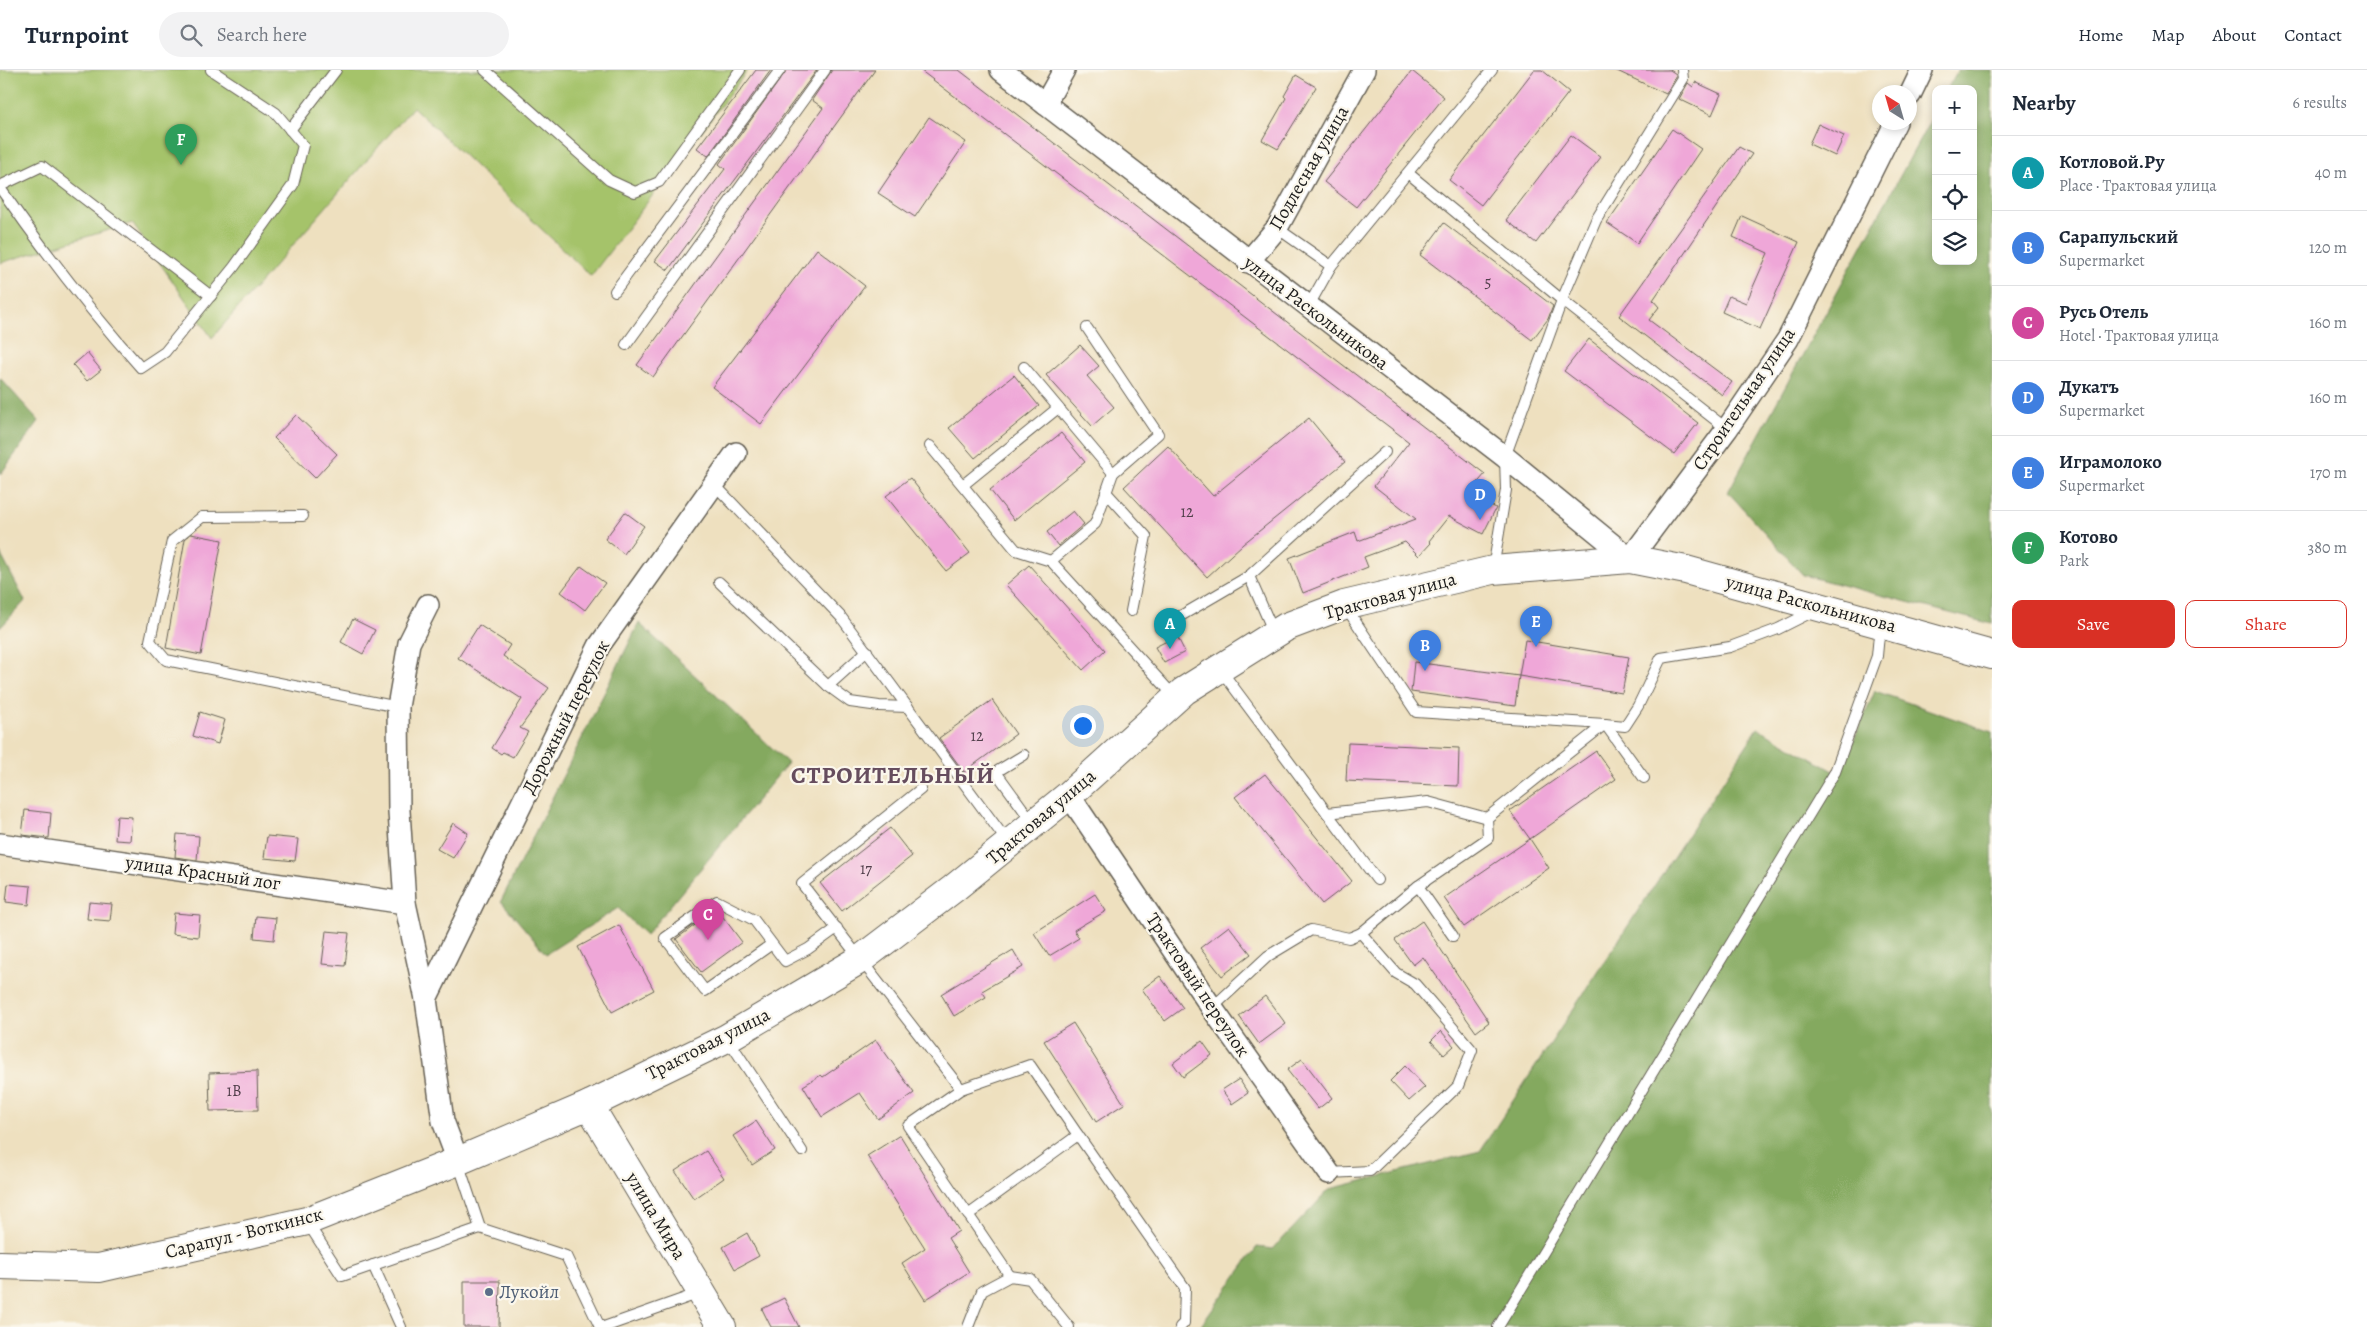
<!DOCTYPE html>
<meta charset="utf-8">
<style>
body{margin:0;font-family:Alegreya,serif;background:#f2f2f3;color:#1f2937}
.controls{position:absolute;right:15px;top:15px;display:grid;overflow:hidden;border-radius:10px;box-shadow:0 2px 8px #0003}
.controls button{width:45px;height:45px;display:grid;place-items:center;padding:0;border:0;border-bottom:1px solid #e0e1e3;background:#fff;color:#1f2937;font:25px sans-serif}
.compass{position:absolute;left:1872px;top:15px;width:45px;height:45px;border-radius:50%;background:#fff;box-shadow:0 2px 8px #0003;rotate:323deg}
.you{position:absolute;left:1082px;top:655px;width:18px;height:18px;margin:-12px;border:4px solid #fff;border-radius:50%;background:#1a73e8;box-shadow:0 0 0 8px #1a73e833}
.badge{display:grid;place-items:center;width:32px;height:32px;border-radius:50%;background:#d93025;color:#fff;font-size:16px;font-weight:700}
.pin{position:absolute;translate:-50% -41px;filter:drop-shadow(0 1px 2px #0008)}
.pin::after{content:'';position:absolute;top:26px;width:18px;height:15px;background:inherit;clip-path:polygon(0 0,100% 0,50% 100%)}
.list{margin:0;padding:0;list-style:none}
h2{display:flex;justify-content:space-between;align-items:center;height:65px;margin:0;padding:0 20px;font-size:21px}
h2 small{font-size:16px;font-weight:400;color:#747a83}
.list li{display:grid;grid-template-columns:32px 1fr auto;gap:15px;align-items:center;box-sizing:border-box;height:75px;padding:0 20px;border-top:1px solid #e0e1e3}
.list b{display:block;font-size:19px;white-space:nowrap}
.list p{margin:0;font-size:16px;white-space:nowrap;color:#747a83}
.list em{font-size:16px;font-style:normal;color:#747a83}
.actions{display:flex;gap:10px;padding:15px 20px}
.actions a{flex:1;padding:11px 0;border:1px solid #d93025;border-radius:10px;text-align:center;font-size:18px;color:#d93025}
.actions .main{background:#d93025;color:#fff}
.icon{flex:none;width:28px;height:28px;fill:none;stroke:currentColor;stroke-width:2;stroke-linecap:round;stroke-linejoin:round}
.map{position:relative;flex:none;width:1992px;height:1257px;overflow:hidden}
header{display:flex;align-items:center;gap:30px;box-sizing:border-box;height:70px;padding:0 25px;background:#fff;border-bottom:1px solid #e0e1e3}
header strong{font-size:24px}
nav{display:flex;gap:28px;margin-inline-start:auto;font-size:18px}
.search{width:350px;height:45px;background:#f2f2f3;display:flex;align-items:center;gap:12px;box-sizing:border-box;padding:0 18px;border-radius:28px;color:#747a83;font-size:19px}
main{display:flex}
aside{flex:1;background:#fff}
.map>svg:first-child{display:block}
.green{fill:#a5c36b;stroke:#607044}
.forest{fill:#84a95f;stroke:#50623e}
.building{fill:#efa7d8}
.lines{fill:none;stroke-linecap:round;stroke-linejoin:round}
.service-casing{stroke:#666155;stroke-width:12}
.minor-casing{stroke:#666155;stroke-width:24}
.secondary-casing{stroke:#666155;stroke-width:30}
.service{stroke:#fff;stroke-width:10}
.minor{stroke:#fff;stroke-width:21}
.secondary{stroke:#fff;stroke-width:28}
.service-dot{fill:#5c6f8a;stroke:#fbf7ec;stroke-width:2}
.labels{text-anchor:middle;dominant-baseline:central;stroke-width:4.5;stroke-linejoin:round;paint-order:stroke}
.number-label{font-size:16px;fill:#513f4b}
.street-label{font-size:19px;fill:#1c1c1c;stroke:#fbf7ec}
.service-label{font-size:19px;fill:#4e5e75;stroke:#fbf7ec;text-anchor:start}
.district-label{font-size:24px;font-weight:bold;letter-spacing:1px;fill:#664d5e;stroke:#fbf7ec}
</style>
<header>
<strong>Turnpoint</strong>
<div class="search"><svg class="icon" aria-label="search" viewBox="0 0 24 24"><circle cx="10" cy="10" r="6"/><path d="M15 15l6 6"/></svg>Search here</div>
<nav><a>Home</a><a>Map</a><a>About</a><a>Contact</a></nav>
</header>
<main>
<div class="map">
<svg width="1992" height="1257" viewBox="0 0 1992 1257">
<rect width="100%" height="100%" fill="#fbf7ec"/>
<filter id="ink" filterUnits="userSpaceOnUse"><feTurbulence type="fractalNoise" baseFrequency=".02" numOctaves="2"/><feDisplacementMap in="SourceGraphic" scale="10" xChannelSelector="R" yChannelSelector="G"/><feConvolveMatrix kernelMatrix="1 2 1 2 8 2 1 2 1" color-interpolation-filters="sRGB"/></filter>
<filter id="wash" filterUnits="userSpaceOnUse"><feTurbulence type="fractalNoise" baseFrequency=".0096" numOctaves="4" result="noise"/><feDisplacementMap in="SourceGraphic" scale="20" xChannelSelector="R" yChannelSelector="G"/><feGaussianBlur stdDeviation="1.12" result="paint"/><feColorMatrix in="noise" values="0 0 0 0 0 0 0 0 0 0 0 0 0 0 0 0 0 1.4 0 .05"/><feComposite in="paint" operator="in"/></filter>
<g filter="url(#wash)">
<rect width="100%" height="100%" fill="#eee0bf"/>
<polygon class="green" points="0,0 748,0 591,206 413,37 212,268 132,153 0,193"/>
<g class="forest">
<polygon points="1958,0 1992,0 1992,554 1803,505 1728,422 1936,40 1936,191 1973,191 1973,19 1947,19"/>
<polygon points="0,308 39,351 0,405"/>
<polygon points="0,483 25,531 0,558"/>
<polygon points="639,553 788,693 646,865 618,838 546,884 501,831"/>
<polygon points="1875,621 1992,662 1992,1257 1200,1257 1257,1177 1273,1179 1330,1119 1480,1081 1758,658 1839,704"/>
</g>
<g id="blocks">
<g class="building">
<polygon points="756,0 771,0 708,86 697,78"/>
<polygon points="787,0 817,0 668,200 655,191 725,99 719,94"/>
<polygon points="832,0 875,0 653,307 637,295 823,38 812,30"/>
<polygon points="920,0 959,0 1485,404 1469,423 1496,438 1483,464 1449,446 1429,471 1431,473 1419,486 1405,472 1364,487 1368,497 1303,523 1289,488 1355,462 1358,471 1416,449 1374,416 1409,372"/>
<polygon points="1534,0 1542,0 1569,22 1481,135 1449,110"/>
<polygon points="1615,0 1670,0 1676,4 1676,7 1666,24"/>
<polygon points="1412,1 1444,27 1356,137 1324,112"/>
<polygon points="1296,5 1316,17 1278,79 1262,70 1286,28 1284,26"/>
<polygon points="1695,12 1721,24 1712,45 1679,29 1688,13 1693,17"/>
<polygon points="929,47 966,72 915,147 878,123"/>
<polygon points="1818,54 1844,66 1835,86 1809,74"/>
<polygon points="1672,59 1701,79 1637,173 1607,153"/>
<polygon points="1571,65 1601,87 1536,173 1506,150"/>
<polygon points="1739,77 1752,84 1653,230 1659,237 1649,250 1732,312 1722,325 1619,246"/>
<polygon points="1742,146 1799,172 1760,259 1722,242 1729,226 1746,233 1768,183 1733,167"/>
<polygon points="1444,153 1553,236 1548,249 1532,270 1420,185"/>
<polygon points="817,179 865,216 761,354 712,317"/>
<polygon points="1589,269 1698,353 1674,384 1564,301"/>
<polygon points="1080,275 1099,296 1087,306 1114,337 1092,356 1046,305"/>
<polygon points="87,283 101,300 87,311 73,295"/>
<polygon points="1014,305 1039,336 975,388 949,358"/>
<polygon points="296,345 337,384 315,408 274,368"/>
<polygon points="1309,348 1345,392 1243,474 1207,507 1124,417 1168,376 1213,426"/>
<polygon points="1061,363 1085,392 1014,450 990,420"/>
<polygon points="910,408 970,483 946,501 886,426"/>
<polygon points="1073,441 1084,454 1058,476 1047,462"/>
<polygon points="625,442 644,456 624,484 605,469"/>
<polygon points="191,464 222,470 201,585 166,578 185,469"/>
<polygon points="1029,495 1105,580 1083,600 1006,515"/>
<polygon points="581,496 605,513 585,540 561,522"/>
<polygon points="353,549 375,560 363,584 341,572"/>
<polygon points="479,555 510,575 503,586 549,618 520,658 528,662 513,687 503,682 501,684 492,678 522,629 458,588"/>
<polygon points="1177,566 1185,582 1164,593 1155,577"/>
<polygon points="1525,570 1629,587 1622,623 1519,606"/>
<polygon points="1414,592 1519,606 1515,636 1411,622"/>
<polygon points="992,630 1016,664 964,702 939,668"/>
<polygon points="200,642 225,650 218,674 193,666"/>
<polygon points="1348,673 1459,678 1458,716 1346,711"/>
<polygon points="1596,681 1616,709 1530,769 1510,741"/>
<polygon points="1265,704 1352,811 1322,834 1235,727"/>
<polygon points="25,740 51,743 49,768 22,765"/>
<polygon points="117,746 132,747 130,771 115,770"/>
<polygon points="453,753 468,763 453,788 437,779"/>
<polygon points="890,758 912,786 842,841 820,813"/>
<polygon points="177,764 199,766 197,790 175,787"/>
<polygon points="267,766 298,769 295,791 264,788"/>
<polygon points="1530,769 1549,798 1464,857 1444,828"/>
<polygon points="8,814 31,816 29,835 6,832"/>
<polygon points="1095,824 1106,841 1074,860 1079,868 1049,886 1034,863"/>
<polygon points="89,832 112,834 110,851 87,849"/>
<polygon points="717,839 742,872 701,902 676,869"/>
<polygon points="174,843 200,845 198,867 172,864"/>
<polygon points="256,846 276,848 274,870 254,868"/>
<polygon points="1422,851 1489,952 1476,962 1423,887 1413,895 1395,870"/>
<polygon points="619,855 654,920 612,942 578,877"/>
<polygon points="1229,856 1251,884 1222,906 1200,878"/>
<polygon points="326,861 349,863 345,896 322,894"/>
<polygon points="1013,880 1023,897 982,921 986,927 954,946 941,924"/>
<polygon points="1160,906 1183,938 1165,951 1142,919"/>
<polygon points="1265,926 1286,954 1259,974 1239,946"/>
<polygon points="1073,953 1124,1034 1096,1052 1044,971"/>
<polygon points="1441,961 1454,976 1444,985 1431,971"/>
<polygon points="876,970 914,1023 878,1049 860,1023 822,1047 803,1016 821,1005 823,1007"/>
<polygon points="1202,971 1212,985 1183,1007 1173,993"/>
<polygon points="1302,989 1332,1028 1318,1039 1287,1000"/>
<polygon points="1405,996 1425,1017 1409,1031 1390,1011"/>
<polygon points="257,1001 258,1040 210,1041 209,1003"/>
<polygon points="1239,1009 1248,1023 1232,1034 1222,1020"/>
<polygon points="756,1051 775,1080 752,1095 733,1066"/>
<polygon points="900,1065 959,1161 948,1168 969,1202 925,1230 902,1193 925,1178 867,1086"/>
<polygon points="706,1081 724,1108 694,1129 675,1101"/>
<polygon points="747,1163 759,1186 735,1199 723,1177"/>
<polygon points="464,1211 500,1211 499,1257 464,1257"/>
<polygon points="784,1228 799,1257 771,1257 762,1239"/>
</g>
</g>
</g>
<g filter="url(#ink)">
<use href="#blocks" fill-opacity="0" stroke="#666155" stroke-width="1"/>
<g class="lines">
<g class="service-casing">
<g id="service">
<polyline points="485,0 609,110 635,122 659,112 740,0"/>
<polyline points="290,60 336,0"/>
<polyline points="1408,103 1562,230 1727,359"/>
<polyline points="0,116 42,96 211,226"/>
<path d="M0,118C44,181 90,241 141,298L165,282L234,197L293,115L303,75L276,43L211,0"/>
<polyline points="1277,158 1331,196"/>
<polyline points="615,221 780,0"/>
<polyline points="1308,237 1331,196 1492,0"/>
<polyline points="1087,258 1158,364 1113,403 1095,454 1051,491 1175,627"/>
<polyline points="626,275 825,0"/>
<polyline points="1024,297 1113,403"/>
<polyline points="930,376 1016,480 1051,491"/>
<polyline points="714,414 841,547 1009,774"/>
<polyline points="963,415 1058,338"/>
<polyline points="1106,422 1146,466 1131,541"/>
<polyline points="303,446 202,447 172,471 150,571 166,590 398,637"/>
<polyline points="1493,499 1506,420 1505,387 1562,230 1596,150 1683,9 1682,0"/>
<polyline points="719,512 828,616 867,581"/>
<polyline points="1345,536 1416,642 1605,654 1644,708"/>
<polyline points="1160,558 1249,506"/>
<polyline points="1274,563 1249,506 1385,382"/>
<polyline points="1220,599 1377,810"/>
<polyline points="828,616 850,632 879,636 908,637"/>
<polyline points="1024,685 996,702 1033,753"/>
<polyline points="921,719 802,814 961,1019 908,1056 1010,1206"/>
<polyline points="1327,743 1428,732 1487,748"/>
<polyline points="1418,816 1453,866"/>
<polyline points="772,874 705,921 665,868 717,831 754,850 785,891 808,879 837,858"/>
<polyline points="1212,938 1268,886 1311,860 1349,868 1361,863 1418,816 1488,768 1487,748 1605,654 1625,656 1638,636 1661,588 1730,577 1778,559 1814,541"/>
<polyline points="728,969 802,1081"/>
<polyline points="961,1019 1030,995 1078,1065 968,1145"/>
<polyline points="1078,1065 1185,1218 1184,1253 1180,1257"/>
<polyline points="458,1092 480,1158"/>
<polyline points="1329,1103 1370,1101 1458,1016 1472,980 1415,914 1396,903 1361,863"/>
<polyline points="307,1152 342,1206 480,1158 566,1186 600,1257"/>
<polyline points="373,1195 401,1257"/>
<polyline points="604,1257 700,1223"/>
<polyline points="968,1257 982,1221 1010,1206 1030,1209 1069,1257"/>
<polyline points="1498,1257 1835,702 1877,586 1880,554"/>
</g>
</g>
<g class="minor-casing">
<g id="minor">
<polyline points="1001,0 1505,387 1630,489 1727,359 1788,269 1896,52"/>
<polyline points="1910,25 1922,0"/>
<polyline points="1045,34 1064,0"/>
<polyline points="1248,192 1277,158 1364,0"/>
<polyline points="428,535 409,573 398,637 399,741 405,833 426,929 443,1051 458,1091"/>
<polyline points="1069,725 1212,938 1329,1103"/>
<polyline points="0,774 405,833"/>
<polyline points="426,929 599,576 736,383"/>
</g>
</g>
<g class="secondary-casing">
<g id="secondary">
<polyline points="589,1035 722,1257"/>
<polyline points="0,1195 99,1198 307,1151 458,1091 589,1035 727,968 861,889 953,819 1069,725 1184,621 1286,557 1344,535 1493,500 1630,489 1686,500 1992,585"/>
</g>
</g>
<use href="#service" class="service"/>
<use href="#minor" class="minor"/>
<use href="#secondary" class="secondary"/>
</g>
</g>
<circle class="service-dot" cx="489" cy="1222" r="5"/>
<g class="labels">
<g class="number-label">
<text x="1488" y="212">5</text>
<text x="1187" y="442">12</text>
<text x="977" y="666">12</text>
<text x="866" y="799">17</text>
<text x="234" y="1021">1В</text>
</g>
<g class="street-label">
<text transform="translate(1309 98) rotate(-60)">Подлесная улица</text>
<text transform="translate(1316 243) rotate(37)">улица Раскольникова</text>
<text transform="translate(1744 329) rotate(-56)">Строительная улица</text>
<text transform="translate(1390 526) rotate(-15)">Трактовая улица</text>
<text transform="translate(1811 534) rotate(15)">улица Раскольникова</text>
<text transform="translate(566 647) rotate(-63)">Дорожный переулок</text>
<text transform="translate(1041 747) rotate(-40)">Трактовая улица</text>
<text transform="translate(203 803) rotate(8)">улица Красный лог</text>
<text transform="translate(1198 915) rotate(56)">Трактовый переулок</text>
<text transform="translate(708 974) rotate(-27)">Трактовая улица</text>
<text transform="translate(656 1146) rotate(59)">улица Мира</text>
<text transform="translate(244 1163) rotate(-14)">Сарапул - Воткинск</text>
</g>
<g class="service-label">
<text x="499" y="1222">Лукойл</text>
</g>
<g class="district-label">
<text x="893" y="705">СТРОИТЕЛЬНЫЙ</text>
</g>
</g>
</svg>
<div class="controls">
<button>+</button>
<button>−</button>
<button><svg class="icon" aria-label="locate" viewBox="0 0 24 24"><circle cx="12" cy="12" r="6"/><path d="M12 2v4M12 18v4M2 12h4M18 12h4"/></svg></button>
<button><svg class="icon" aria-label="layers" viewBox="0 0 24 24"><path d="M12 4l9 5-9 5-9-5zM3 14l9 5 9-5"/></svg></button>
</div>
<svg class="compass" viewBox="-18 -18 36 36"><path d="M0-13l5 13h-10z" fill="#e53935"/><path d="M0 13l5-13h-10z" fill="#747a83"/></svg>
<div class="you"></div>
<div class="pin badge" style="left:1170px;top:579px;background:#0f9aa8">A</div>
<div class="pin badge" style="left:1425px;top:601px;background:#3f7fe0">B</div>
<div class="pin badge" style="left:708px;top:870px;background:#d1479c">C</div>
<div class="pin badge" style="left:1480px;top:450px;background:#3f7fe0">D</div>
<div class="pin badge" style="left:1536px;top:577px;background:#3f7fe0">E</div>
<div class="pin badge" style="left:181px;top:95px;background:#2e9e5b">F</div>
</div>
<aside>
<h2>Nearby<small>6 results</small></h2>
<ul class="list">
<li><span class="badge" style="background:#0f9aa8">A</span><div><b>Котловой.Ру</b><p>Place · Трактовая улица</p></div><em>40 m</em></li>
<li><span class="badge" style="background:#3f7fe0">B</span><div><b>Сарапульский</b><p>Supermarket</p></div><em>120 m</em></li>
<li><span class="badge" style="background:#d1479c">C</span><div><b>Русь Отель</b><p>Hotel · Трактовая улица</p></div><em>160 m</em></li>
<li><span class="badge" style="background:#3f7fe0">D</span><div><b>Дукатъ</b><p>Supermarket</p></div><em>160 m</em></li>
<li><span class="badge" style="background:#3f7fe0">E</span><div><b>Играмолоко</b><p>Supermarket</p></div><em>170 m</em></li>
<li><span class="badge" style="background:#2e9e5b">F</span><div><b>Котово</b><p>Park</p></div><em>380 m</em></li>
</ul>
<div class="actions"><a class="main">Save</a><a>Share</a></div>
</aside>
</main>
